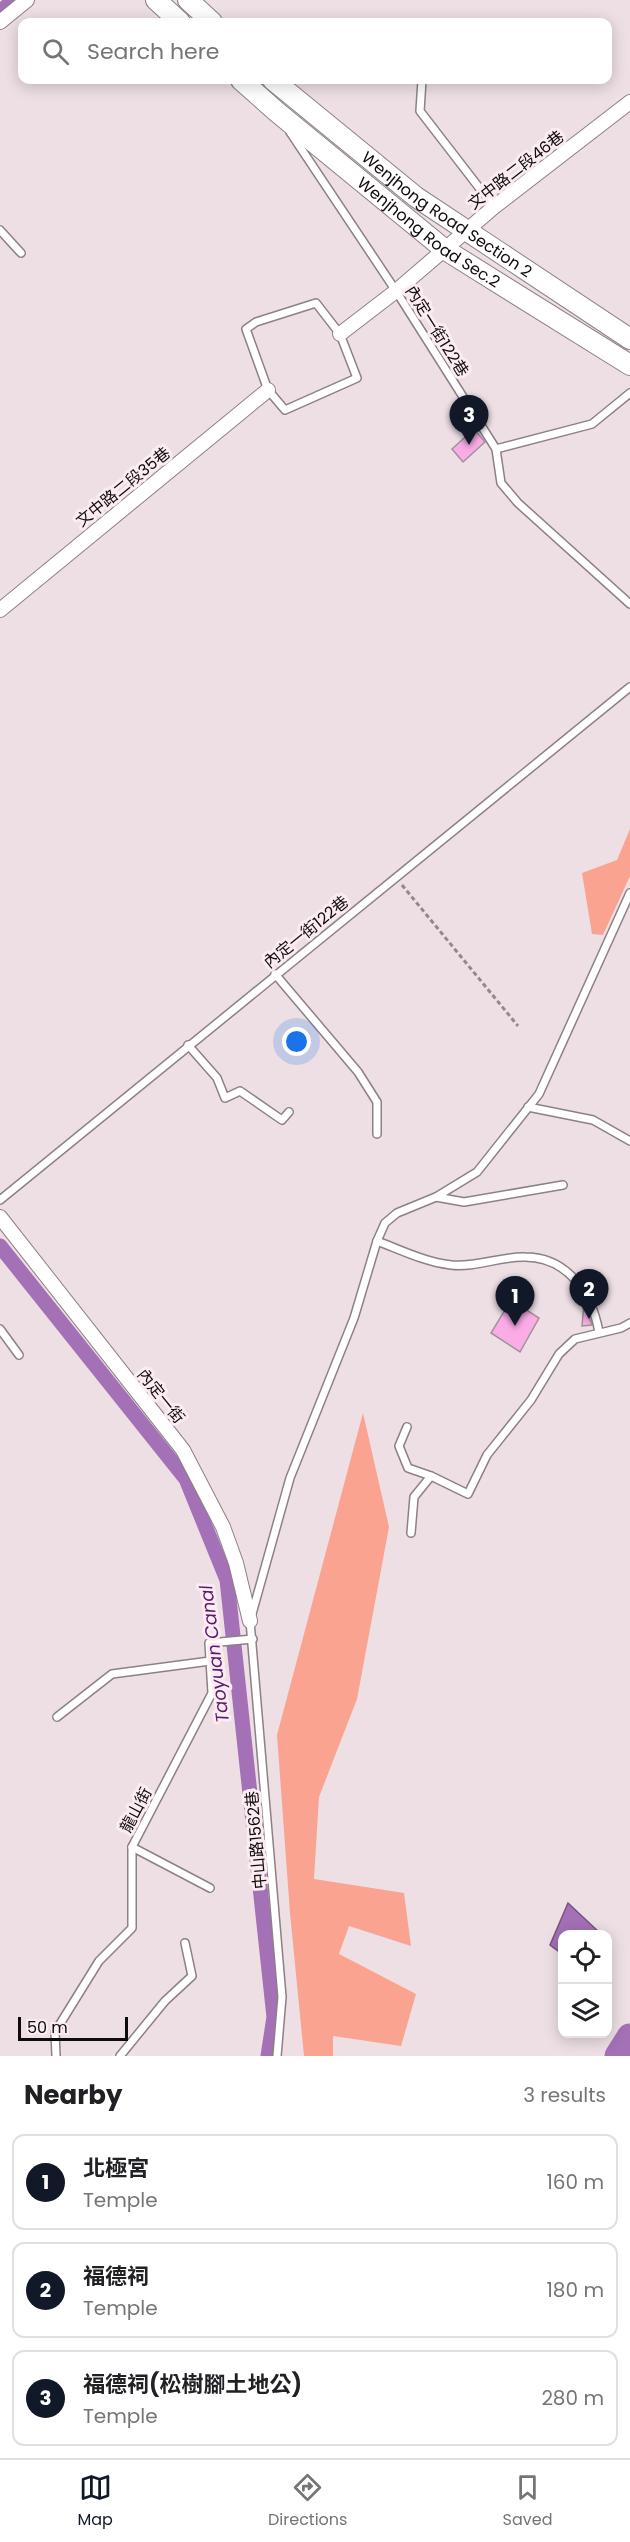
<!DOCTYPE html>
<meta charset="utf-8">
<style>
body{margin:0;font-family:Poppins,"Noto Sans TC",sans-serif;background:#f6f6f6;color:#202124}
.controls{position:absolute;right:18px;bottom:18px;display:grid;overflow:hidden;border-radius:12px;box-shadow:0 3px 15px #0003}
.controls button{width:54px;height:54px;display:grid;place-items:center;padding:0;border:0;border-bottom:2px solid #e0e0e0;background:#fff;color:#202124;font:30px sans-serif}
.scale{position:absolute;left:18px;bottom:15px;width:110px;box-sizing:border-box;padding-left:6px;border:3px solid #0f0b0c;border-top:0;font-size:16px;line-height:21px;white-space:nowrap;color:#0f0b0c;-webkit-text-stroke:4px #faecf1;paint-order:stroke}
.you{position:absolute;left:297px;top:1042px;width:21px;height:21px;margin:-15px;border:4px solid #fff;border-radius:50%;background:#1a73e8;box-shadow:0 0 0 9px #1a73e833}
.badge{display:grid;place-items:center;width:39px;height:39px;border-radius:50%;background:#111827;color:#fff;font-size:20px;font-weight:700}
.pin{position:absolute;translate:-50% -50px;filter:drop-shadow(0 2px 3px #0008)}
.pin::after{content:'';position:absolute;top:32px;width:21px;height:18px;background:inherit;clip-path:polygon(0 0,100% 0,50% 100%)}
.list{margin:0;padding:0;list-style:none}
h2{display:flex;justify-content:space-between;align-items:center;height:78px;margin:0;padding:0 24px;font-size:26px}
h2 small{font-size:20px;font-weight:400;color:#757577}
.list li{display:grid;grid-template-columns:39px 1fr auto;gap:18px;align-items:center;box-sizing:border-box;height:96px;margin:0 12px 12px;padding:0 12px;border:2px solid #e0e0e0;border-radius:12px}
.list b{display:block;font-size:22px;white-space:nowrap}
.list p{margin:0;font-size:20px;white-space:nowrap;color:#757577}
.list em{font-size:20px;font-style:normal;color:#757577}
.icon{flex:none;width:33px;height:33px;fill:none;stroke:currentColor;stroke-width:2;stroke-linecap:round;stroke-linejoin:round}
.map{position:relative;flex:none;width:630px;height:2056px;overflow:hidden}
.search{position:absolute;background:#fff;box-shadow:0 3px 15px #0003;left:18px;right:18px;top:18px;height:66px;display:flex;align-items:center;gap:15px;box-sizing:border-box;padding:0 21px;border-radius:12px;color:#757577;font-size:22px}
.sheet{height:402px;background:#fff}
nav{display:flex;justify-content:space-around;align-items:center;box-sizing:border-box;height:84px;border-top:2px solid #e0e0e0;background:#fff;font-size:16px;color:#757577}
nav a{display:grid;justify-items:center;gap:3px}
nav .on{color:#111827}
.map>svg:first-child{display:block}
.green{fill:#faa390}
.water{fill:#a470b6;stroke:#775283;stroke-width:1.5}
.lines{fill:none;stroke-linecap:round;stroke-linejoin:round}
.canal{stroke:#a470b6;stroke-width:15}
.river{stroke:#a470b6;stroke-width:27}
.building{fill:#fbace7;stroke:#9e939a;stroke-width:1.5}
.lane-casing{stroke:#8d8185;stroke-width:10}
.street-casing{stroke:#8d8185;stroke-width:16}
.secondary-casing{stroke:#8d8185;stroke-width:22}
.path{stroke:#93898d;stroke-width:3;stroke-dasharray:4.5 3;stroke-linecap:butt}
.lane{stroke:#fff;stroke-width:7}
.street{stroke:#fff;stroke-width:14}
.secondary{stroke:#fff;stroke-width:20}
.labels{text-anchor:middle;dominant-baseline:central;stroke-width:6;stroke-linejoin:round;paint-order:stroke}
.street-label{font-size:16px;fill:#0f0b0c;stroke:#faecf1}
.water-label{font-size:18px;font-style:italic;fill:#5b186f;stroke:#faecf1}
</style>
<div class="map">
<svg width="630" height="2056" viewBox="0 0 630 2056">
<rect width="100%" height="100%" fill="#eddfe4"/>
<g class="green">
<polygon points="630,829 630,876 603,935 592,934 582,873 617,860"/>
<polygon points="363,1413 389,1527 357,1699 319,1797 314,1879 404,1893 411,1946 349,1926 339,1954 416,1994 401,2046 333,2036 333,2056 304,2056 290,1913 277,1735"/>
</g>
<polygon class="water" points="568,1903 601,1934 562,1934 562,1954 550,1945"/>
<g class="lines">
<g class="canal">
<polyline points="0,12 14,0"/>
<polyline points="0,1246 186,1479 227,1580 274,2017 268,2056"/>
</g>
<polyline class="river" points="618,2056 630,2037"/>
</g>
<g class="building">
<polygon points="474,429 485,442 463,462 452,449"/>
<polygon points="511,1300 539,1318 520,1352 491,1333"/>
<polygon points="584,1303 590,1320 592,1325 582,1326"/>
</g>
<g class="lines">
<g class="lane-casing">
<g id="lane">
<polyline points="422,80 420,111 494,207"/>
<polyline points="290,132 396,291 496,449 501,483 518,503 630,604"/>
<polyline points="0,230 21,253"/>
<polygon points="316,303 340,334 357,378 285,410 268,390 246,329 256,322"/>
<polyline points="496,449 592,424 630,393"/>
<polyline points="275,974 358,1072 377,1102 377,1134"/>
<polyline points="188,1045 217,1078 225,1098 240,1091 282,1120 289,1112"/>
<polyline points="528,1107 593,1120 630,1141"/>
<polyline points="436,1197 464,1202 563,1185"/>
<polyline points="0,1200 630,687"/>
<path d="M377,1241C401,1250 425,1262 451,1265C475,1268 501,1256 525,1257C568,1257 592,1294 599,1332"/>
<polyline points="0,1329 19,1355"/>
<polyline points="407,1427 399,1446 408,1468 431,1476"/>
<polyline points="411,1533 414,1497 431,1476 468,1494 487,1455 531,1400 559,1354 575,1339 621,1328 630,1323"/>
<polyline points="57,1717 112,1674 210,1661"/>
<polyline points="132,1847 210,1888"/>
<polyline points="56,2056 55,2032 99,1961 132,1928 132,1847 212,1693 209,1643 253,1639"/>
<polyline points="120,2056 165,2001 192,1976 185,1943"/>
<polyline points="277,2056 282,1997 250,1621 290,1478 354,1318 377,1241 385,1223 397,1213 436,1197 477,1172 539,1094 630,893"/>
</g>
</g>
<g class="street-casing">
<g id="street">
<polyline points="0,22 27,0"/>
<polyline points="340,334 396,291 494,207 630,102"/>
<polyline points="0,610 268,390"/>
<polyline points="0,1217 183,1450 223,1527 236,1563 250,1621"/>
</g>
</g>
<g class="secondary-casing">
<g id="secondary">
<polyline points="156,0 180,22"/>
<polyline points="188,0 212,22"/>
<path id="s1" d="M241,80L277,112L444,249L630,365"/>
<path id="s2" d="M273,80L416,197L630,339"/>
</g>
</g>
<polyline class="path" points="402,885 518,1026"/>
<use href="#lane" class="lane"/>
<use href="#street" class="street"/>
<use href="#secondary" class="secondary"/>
</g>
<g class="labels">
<g class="street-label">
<text transform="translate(516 170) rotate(-38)">文中路二段46巷</text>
<text stroke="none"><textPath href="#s2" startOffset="220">Wenjhong Road Section 2</textPath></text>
<text stroke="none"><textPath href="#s1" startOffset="242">Wenjhong Road Sec.2</textPath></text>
<text transform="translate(437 331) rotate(58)">內定一街122巷</text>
<text transform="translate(123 487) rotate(-39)">文中路二段35巷</text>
<text transform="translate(306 932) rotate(-39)">內定一街122巷</text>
<text transform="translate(161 1396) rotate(51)">內定一街</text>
<text transform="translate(136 1810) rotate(-62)">龍山街</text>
<text transform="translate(256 1840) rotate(-95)">中山路1562巷</text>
</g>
<g class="water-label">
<text transform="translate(214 1654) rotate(-97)">Taoyuan Canal</text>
</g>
</g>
</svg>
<div class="controls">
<button><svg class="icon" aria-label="locate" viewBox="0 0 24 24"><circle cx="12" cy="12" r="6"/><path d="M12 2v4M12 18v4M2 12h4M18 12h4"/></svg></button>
<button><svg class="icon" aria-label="layers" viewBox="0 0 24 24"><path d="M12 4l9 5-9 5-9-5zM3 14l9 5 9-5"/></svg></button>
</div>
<div class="scale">50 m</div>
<div class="you"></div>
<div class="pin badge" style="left:515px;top:1326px">1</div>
<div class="pin badge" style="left:589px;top:1319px">2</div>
<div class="pin badge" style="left:469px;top:445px">3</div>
<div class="search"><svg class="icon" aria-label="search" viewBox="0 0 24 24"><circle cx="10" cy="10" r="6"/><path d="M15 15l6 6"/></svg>Search here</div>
</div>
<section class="sheet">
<h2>Nearby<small>3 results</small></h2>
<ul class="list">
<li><span class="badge">1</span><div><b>北極宮</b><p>Temple</p></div><em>160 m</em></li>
<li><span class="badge">2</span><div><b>福德祠</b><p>Temple</p></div><em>180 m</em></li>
<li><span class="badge">3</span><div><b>福德祠(松樹腳土地公)</b><p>Temple</p></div><em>280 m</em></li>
</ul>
</section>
<nav>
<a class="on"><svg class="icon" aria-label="map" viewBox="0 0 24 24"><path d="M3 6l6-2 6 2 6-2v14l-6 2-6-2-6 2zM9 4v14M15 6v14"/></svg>Map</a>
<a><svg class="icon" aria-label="directions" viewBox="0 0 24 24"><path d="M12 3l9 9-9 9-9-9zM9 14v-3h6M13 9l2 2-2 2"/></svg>Directions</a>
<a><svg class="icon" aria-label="saved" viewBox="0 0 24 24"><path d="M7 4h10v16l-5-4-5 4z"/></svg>Saved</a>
</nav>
